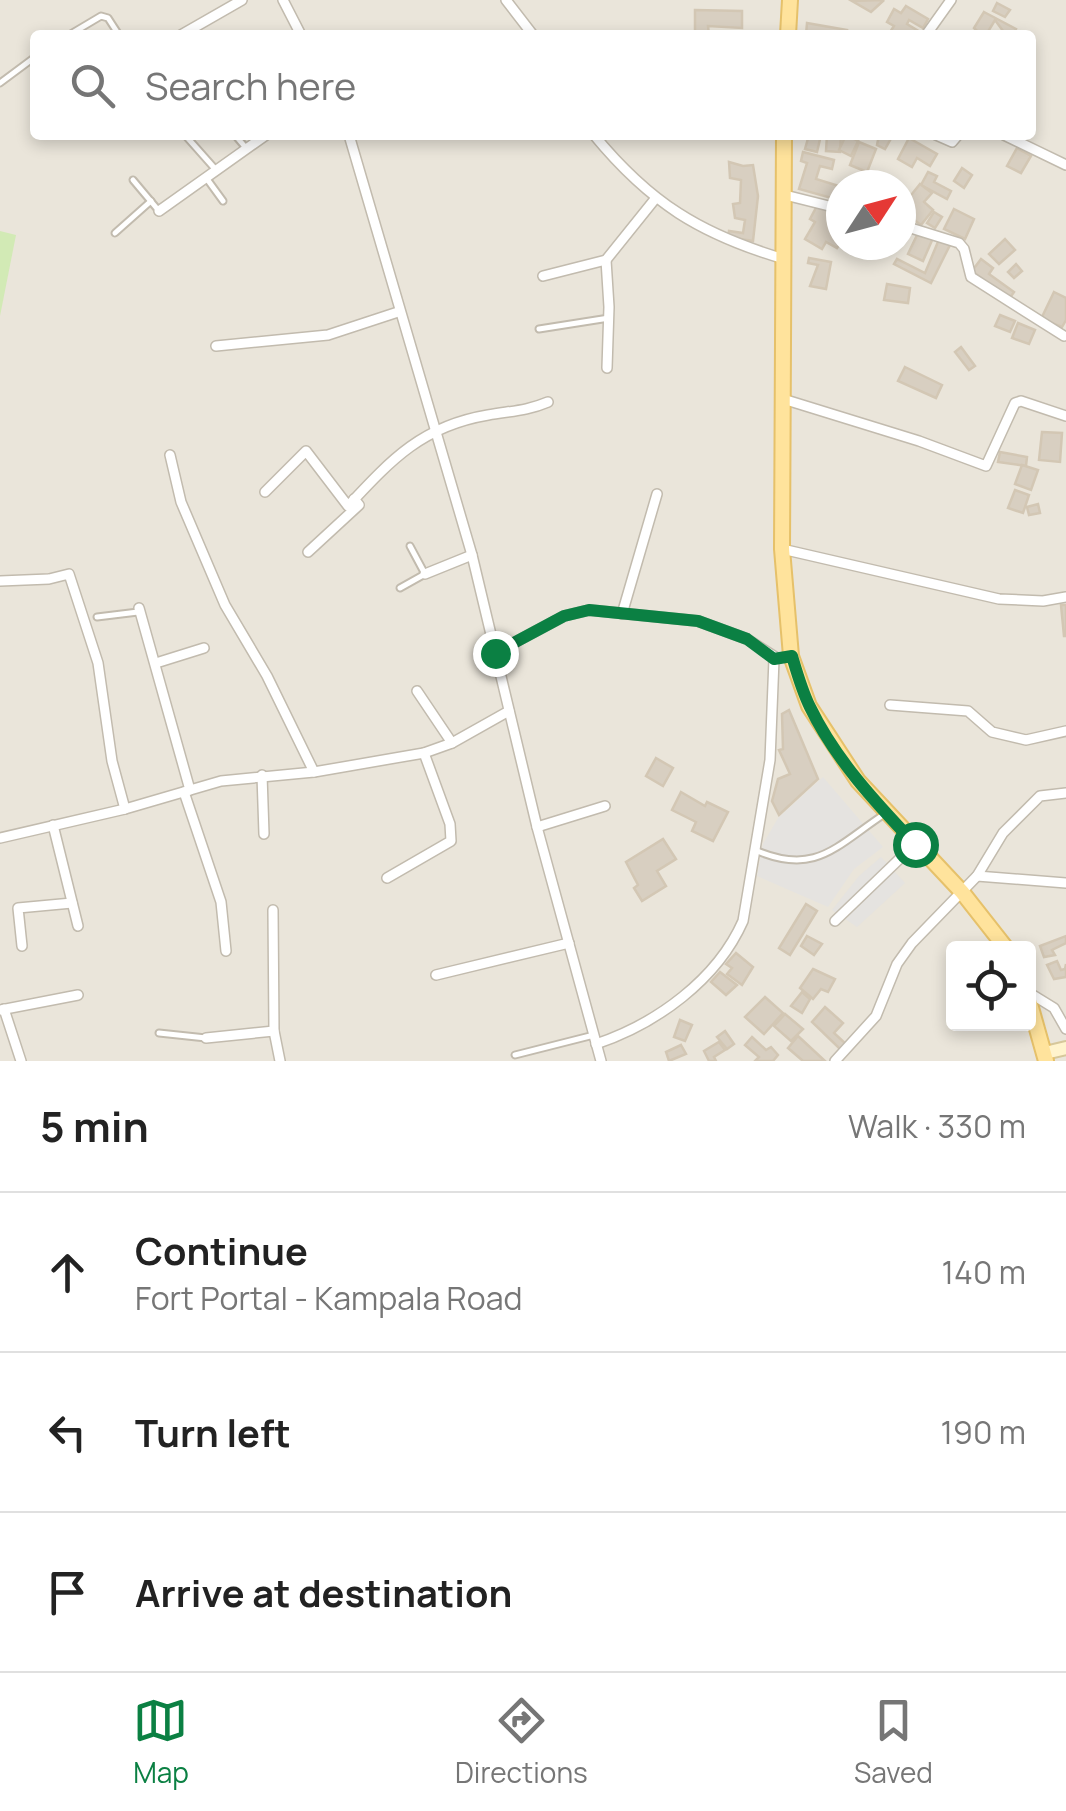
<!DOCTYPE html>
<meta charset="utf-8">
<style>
body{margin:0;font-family:Manrope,sans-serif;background:#f6f6f6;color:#222}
.controls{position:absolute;right:30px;bottom:30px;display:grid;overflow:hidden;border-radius:10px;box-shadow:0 5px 15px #0003}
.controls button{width:90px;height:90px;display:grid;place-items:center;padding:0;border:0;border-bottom:2px solid #e0e0e0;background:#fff;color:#222;font:50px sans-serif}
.compass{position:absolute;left:826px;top:170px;width:90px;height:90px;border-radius:50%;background:#fff;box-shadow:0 5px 15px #0003;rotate:54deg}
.stop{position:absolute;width:30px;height:30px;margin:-22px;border:8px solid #0b8043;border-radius:50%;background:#fff}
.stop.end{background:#0b8043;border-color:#fff;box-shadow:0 2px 10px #0008}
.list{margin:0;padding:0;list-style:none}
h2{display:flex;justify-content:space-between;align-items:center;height:130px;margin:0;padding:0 40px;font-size:42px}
h2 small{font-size:32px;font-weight:400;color:#767676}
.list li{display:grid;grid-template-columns:65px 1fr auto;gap:30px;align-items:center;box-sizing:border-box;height:160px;padding:0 40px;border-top:2px solid #e0e0e0}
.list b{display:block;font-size:38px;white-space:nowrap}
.list p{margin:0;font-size:32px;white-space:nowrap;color:#767676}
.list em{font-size:32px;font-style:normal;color:#767676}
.icon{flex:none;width:55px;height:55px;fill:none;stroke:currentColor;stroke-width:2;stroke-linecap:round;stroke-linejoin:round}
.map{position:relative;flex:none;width:1066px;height:1061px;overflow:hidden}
.search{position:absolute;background:#fff;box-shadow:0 5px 15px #0003;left:30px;right:30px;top:30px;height:110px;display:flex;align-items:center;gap:25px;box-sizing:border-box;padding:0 35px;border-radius:10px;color:#767676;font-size:38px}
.sheet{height:610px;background:#fff}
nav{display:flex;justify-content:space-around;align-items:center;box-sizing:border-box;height:140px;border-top:2px solid #e0e0e0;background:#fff;font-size:28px;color:#767676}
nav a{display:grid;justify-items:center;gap:5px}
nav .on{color:#0b8043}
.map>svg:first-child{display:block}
.residential{fill:#eae5da;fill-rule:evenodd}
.green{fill:#d2eab5}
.parking{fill:#e5e3e0}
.building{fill:#d8cfc1;stroke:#d3c7b4;stroke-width:2.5}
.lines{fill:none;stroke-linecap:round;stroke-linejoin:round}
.lane-casing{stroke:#c2bbae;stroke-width:9}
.street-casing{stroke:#c2bbae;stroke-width:12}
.secondary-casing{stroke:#d6c79b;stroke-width:16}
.primary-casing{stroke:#e6c16a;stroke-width:18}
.lane{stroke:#fff;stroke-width:5}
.street{stroke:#fff;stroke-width:9}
.secondary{stroke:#fff3cd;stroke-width:12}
.primary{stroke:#ffe39c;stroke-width:14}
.route{stroke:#0b8043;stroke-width:12}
</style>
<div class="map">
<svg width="1066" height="1061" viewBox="0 0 1066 1061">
<rect width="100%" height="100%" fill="#f6f3ec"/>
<path class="residential" d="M0,0H1066V1061H0ZM35,35H1031V135H35ZM841,185H901V245H841ZM954,948H1028V1024H954Z"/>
<polygon class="green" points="0,231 16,235 0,316"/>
<g class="parking">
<polygon points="823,777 883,847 854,869 828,907 757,876 763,844 778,818"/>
<polygon points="881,857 905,883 857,927 832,910 859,876"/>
</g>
<g class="building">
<polygon points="852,1 881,0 883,1 871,12"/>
<polygon points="997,3 1010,10 1005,17 993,11"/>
<polygon points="906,6 928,19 923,28 909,20 907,24 920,32 918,35 888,35 894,26 887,22 894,9 901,13"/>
<polygon points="695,10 742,11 742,28 708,26 709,35 695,35"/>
<polygon points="984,12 1016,29 1013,35 1006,35 995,20 986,35 981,35 974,28"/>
<polygon points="807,23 847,30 846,35 806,35"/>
<polygon points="809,135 821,135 817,152 805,149"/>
<polygon points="827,135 841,135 840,152 826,151"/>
<polygon points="846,135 858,141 851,156 839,150"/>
<polygon points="879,135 893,135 885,149 877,145"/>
<polygon points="909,138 937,154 930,166 917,158 912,167 898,159"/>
<polygon points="859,142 876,149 867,172 850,165"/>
<polygon points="1017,148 1031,156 1021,173 1007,166"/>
<polygon points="803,152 834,160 832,169 820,166 816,179 839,186 835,199 799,189 807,163 801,161"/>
<polygon points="729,162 743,166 753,165 758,196 753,241 728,237 729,231 743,233 745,220 735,218 733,204 740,203 741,180 730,178"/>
<polygon points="962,168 972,175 964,188 954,181"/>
<polygon points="928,172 937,176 934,182 951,191 947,199 921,185"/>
<polygon points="920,184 932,193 924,202 933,210 921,225 901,210 901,201 904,204"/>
<polygon points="818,204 833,213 836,208 841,211 841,242 837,248 826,242 822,249 805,239 815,222 810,219"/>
<polygon points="954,209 974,219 965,239 944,229"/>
<polygon points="934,212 942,217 935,228 927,223"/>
<polygon points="919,231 933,238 923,261 908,254"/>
<polygon points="940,237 951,243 931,283 894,264 897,259 925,273"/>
<polygon points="1005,239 1015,250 999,264 989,254"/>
<polygon points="809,258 831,262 826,289 810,286 818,265 808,263"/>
<polygon points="981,259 993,268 989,274 1014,292 1009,299 972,271"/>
<polygon points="1016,264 1022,271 1014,278 1008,272"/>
<polygon points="887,284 910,288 908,303 884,300"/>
<polygon points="1054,292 1066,298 1066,320 1062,327 1041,319"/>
<polygon points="1000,315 1015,321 1010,332 995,326"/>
<polygon points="1018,323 1035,330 1029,344 1012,338"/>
<polygon points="961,347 975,366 969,370 955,352"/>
<polygon points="905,367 942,385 936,398 898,381"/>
<polygon points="1042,432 1062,433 1060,462 1039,460"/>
<polygon points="1000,452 1027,457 1026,466 998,462"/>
<polygon points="1022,465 1038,470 1031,490 1015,484"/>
<polygon points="1015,490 1029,495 1023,513 1008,508"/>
<polygon points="1038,504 1040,513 1029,515 1027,507"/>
<polygon points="1061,605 1066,605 1066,636 1064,636"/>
<polygon points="789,710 818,779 779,815 772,801 778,779 790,774 779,750 783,749 782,714"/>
<polygon points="656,758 673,768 663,786 646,776"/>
<polygon points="681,792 705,806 707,802 728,812 713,841 692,831 696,822 672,810"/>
<polygon points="663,839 676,859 657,871 666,886 642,901 634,888 638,885 626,862"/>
<polygon points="806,904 817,911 790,955 779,948"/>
<polygon points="807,936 822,944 814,955 801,946"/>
<polygon points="1066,936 1066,943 1052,950 1055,955 1044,957 1040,946"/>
<polygon points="736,953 753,967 742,985 727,974 732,968 726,964"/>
<polygon points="1057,961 1061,970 1065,969 1066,964 1066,977 1054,979 1047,965"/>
<polygon points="813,969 835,979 828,992 821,989 813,999 800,988"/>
<polygon points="720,972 737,985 726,995 711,982"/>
<polygon points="802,992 810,999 802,1013 791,1006"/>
<polygon points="765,997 783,1013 764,1034 745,1017"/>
<polygon points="825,1007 843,1023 834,1033 846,1044 841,1050 812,1022"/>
<polygon points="785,1014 803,1029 791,1041 774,1026"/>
<polygon points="680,1020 692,1025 685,1041 674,1037"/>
<polygon points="725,1031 734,1044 727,1049 717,1037"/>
<polygon points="798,1036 825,1061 803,1061 788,1048"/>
<polygon points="752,1037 766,1050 771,1047 778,1055 773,1061 755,1061 759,1057 745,1045"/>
<polygon points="719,1042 725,1050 714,1057 716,1061 709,1061 704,1051"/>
<polygon points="681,1045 686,1054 669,1061 666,1052"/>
</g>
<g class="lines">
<g class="lane-casing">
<g id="lane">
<polyline points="69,35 101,16 108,18 119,35"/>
<polyline points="0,83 35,57"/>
<polyline points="185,135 216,170"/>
<polyline points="235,135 246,148"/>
<polyline points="207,179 223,201"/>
<polyline points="133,180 159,211"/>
<polyline points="115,233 151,201"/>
<polyline points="539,329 609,318"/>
<polyline points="400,588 425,574 410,546"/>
<polyline points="97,617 138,612"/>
<path d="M755,850C815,876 835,847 883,815"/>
<polyline points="159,1033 206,1038"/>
<polyline points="515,1055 594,1035"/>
</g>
</g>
<g class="street-casing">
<g id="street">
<polyline points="283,0 301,35"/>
<polyline points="506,0 533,35"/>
<polyline points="181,35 242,0"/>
<polyline points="926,35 951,0"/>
<polyline points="349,135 472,555 537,827 601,1061"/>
<path d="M594,135C650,203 700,234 784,259"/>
<polyline points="936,135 952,142 958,135"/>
<polyline points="1004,135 1066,165"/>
<polyline points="785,195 841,209"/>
<polyline points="159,211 266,135"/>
<polyline points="901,225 959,243 964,249 971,277 1064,336"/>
<polyline points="606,260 609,307 607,368"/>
<polyline points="543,276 606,260 655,199"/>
<polyline points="216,346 328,335 398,312"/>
<polyline points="783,399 919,441 986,466 1015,403 1021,401 1066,416"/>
<polyline points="170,455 181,502 225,605 267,676 314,772"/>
<path d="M265,492L306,451L348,506C391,460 422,426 488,415C510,411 527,411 548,402"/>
<polyline points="782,549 999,599 1043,601 1066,597"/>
<polyline points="308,552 359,505 354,499"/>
<polyline points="425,574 472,555"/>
<polyline points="0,581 49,579 69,574 98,663 112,761 125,809"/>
<polyline points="139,608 190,790"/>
<polyline points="622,614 657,494"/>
<polyline points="495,653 564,616 589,610 698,621 747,639 777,658"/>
<polyline points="156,663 204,648"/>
<polyline points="417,691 452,743"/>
<polyline points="890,705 968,711 992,732 1026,740 1066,731"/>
<polyline points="262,775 264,834"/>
<polyline points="184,792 221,902 226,951"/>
<polyline points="53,825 78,926"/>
<polyline points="537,827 605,806"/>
<polyline points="0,838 125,809 221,781 314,772 424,753 452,743 509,711"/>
<polyline points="977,876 1066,883"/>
<polyline points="387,878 451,841 450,824 424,753"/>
<polyline points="273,910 274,1031 280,1061"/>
<polyline points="835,921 915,844"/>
<polyline points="22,946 18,908 72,903"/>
<polyline points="436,975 569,943"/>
<polyline points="1028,992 1054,1008 1066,1029"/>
<polyline points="4,1009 21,1061"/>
<polyline points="0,1010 78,995"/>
<polyline points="206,1038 274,1031"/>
<path d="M596,1044C656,1024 717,980 743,921L770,760L774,659"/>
<polyline points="835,1061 876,1016 897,964 912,943 977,876 1003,833 1040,796 1066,793"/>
</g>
</g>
<g class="secondary-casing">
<polyline id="secondary" points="1045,1053 1066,1048"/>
</g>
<g class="primary-casing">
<g id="primary">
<polyline points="788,35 790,0"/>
<polyline points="784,135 782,549 791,656 809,706 858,781 962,892 1006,948"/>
<polyline points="1028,997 1046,1061"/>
</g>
</g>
<use href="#lane" class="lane"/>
<use href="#street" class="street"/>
<use href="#secondary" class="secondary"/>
<use href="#primary" class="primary"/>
</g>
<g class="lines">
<path class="route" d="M495,653L564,616L589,610L698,621L747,639L774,659L792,656C797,673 802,691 810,707C835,759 876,803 915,844"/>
</g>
</svg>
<div class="controls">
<button><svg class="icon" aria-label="locate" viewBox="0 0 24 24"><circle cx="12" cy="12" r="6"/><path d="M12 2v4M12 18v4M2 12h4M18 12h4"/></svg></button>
</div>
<svg class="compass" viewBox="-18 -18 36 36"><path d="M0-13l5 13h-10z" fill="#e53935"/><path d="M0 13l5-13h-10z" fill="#767676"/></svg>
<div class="stop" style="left:915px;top:844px"></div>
<div class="stop end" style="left:495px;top:653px"></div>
<div class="search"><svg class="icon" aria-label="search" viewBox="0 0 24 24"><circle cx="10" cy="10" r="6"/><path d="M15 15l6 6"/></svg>Search here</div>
</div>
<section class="sheet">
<h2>5 min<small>Walk · 330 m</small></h2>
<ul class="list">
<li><svg class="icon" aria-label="ahead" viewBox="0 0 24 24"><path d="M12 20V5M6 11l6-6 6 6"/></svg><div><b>Continue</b><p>Fort Portal - Kampala Road</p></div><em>140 m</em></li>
<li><svg class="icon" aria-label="left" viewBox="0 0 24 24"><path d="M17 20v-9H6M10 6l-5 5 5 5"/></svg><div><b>Turn left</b></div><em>190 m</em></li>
<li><svg class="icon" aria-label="arrive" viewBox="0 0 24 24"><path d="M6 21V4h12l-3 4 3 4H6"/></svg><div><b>Arrive at destination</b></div></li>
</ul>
</section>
<nav>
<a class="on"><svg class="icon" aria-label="map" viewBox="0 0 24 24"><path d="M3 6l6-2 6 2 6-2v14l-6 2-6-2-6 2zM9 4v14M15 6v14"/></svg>Map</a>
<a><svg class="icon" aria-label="directions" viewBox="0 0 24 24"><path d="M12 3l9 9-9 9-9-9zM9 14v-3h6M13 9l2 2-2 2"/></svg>Directions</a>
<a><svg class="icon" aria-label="saved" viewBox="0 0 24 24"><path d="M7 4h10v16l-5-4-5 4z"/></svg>Saved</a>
</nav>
